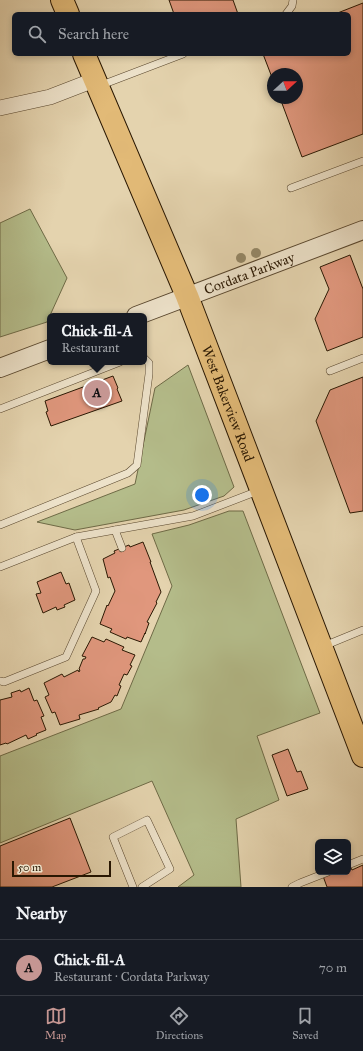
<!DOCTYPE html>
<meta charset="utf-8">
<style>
body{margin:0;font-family:"IM FELL Great Primer",serif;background:#20242c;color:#f1f3f6}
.controls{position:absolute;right:12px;bottom:12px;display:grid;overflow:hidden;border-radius:6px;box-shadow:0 2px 6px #0003}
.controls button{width:36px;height:36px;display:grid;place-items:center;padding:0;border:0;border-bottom:1px solid #363941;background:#171b24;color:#f1f3f6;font:20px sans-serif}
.compass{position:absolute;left:267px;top:68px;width:36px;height:36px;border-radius:50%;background:#171b24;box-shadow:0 2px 6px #0003;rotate:69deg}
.scale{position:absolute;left:12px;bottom:10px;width:99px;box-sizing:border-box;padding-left:4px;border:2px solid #291702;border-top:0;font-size:11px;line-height:14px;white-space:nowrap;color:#291702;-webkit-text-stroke:3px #ede2ca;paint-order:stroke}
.you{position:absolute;left:202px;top:495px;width:14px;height:14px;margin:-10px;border:3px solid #fff;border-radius:50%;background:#1a73e8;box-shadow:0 0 0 6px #1a73e833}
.badge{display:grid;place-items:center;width:26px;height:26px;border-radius:50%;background:#c59692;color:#111;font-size:13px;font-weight:700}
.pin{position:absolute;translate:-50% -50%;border:2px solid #fff;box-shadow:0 1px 4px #0006}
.popup{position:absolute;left:47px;top:313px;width:100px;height:52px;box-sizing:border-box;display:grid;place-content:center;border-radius:6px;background:#171b24;filter:drop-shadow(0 1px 3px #0005);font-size:13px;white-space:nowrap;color:#9ea1a6}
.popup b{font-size:15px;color:#f1f3f6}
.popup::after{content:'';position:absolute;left:50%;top:100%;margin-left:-8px;border:8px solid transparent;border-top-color:#171b24}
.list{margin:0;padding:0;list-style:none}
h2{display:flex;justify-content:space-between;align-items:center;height:52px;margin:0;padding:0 16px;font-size:17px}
h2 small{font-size:13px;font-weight:400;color:#9ea1a6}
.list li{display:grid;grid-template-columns:26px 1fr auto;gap:12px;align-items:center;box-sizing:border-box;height:56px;padding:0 16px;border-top:1px solid #363941}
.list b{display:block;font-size:15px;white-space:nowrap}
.list p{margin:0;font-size:13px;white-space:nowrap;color:#9ea1a6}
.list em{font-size:13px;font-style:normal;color:#9ea1a6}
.icon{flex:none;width:22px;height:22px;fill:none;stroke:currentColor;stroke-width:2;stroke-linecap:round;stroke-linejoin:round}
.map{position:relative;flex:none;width:363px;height:887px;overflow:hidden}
.search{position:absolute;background:#171b24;box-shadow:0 2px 6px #0003;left:12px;right:12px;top:12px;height:44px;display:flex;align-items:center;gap:10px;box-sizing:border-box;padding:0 14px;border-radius:6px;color:#9ea1a6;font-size:15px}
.sheet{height:108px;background:#171b24}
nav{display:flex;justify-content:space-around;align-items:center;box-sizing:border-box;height:56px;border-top:1px solid #363941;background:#171b24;font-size:11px;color:#9ea1a6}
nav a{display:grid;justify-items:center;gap:2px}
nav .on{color:#c59692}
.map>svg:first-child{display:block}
.green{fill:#b4bc8a;stroke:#6e6a46}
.building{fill:#e0977d;stroke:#291702}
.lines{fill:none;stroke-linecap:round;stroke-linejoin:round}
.service-casing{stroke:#58462d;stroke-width:8}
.minor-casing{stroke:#58462d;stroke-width:16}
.tertiary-casing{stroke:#58462d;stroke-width:20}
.primary-casing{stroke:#291702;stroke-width:24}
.service{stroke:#ede2ca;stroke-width:7}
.minor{stroke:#ede2ca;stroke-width:15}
.tertiary{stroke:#ede2ca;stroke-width:18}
.primary{stroke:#e2ba77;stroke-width:22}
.tree{fill:#948766}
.labels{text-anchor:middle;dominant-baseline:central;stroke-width:3;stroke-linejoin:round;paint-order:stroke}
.street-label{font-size:14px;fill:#291702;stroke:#ede2ca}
</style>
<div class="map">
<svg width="363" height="887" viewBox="0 0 363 887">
<rect width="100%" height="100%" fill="#e4d3ae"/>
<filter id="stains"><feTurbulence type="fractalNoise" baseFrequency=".005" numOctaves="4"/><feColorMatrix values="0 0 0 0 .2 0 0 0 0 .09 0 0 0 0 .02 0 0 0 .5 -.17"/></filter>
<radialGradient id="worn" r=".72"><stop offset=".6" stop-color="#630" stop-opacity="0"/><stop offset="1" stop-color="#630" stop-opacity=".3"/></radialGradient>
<g class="green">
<polygon points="30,209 67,278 47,322 0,337 0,223"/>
<polygon points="188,365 234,487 224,496 184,510 75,530 37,522 135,484 155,388"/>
<polygon points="229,511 243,511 320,713 257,736 279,800 236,819 241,887 178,887 194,875 152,781 0,843 0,756 121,709 172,586 152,534 189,525"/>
</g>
<g class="building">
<polygon points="169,0 233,0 238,14 174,14"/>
<polygon points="363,3 363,134 302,157 280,98 297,98 297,74 273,74 273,80 263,54 349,54 349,14 335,14"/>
<polygon points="350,255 363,289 363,337 327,351 315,319 329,289 320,267"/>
<polygon points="113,376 118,388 117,389 122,401 51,426 46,412 48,411 45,401"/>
<polygon points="363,377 363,511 350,513 316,421 330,390"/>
<polygon points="143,542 151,562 150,562 161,592 156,602 157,603 147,622 149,623 145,634 145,633 141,642 127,637 126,639 110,632 112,629 100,624 107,605 108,606 115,591 110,577 108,578 103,559 115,553 114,551 129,545 130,547"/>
<polygon points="61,572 66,584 69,583 75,600 64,605 65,607 57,610 56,607 43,613 36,594 41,593 37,582"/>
<polygon points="92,637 104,642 106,639 124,647 122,650 135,655 130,665 132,666 127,675 124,674 119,685 121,686 117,696 115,695 111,702 98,708 99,709 79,715 80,719 60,725 55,712 52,713 45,697 49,695 44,683 62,674 64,677 78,670 79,672 80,670 79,669 83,659 85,659 86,657 82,656"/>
<polygon points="29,688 34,701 37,700 44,716 41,717 46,730 36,734 37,735 28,739 26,735 7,744 6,743 0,745 0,700 12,697 11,693 20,690 21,692"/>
<polygon points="288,749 297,772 301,771 308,789 287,796 272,755"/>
<polygon points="70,818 91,872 52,887 0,887 0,846"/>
<polygon points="363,865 363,887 327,887 323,876 335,872 348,872 348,867 350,866 352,870"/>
</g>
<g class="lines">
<g class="service-casing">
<g id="service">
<polyline points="286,14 292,6 293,0"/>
<polyline points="99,86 183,54"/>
<polyline points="291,188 363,161"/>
<polyline points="330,371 363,358"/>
<polyline points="0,409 120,362"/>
<polyline points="0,525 128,473 137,465 149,374 149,363 144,358"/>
<polyline points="115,530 122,548"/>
<polyline points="0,567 76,537 193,516 258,491"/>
<polyline points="324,646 363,630"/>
<polyline points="0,681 4,682 66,657 96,591 76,537"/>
<polyline points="348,865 363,859"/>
<polyline points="133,887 113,837 147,820 170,869 142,887"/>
<polyline points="292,887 300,883 328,872"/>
</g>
</g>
<g class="minor-casing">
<polyline id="minor" points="0,108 50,97 94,80"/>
</g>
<g class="tertiary-casing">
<g id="tertiary">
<path id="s1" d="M136,316L363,230"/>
<polyline points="0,368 50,349"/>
</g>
</g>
<g class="primary-casing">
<g id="primary">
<polyline points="62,0 68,14"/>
<path id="s2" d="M84,54L187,296L363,756"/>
</g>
</g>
<use href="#service" class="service"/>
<use href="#minor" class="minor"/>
<use href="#tertiary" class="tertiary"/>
<use href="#primary" class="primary"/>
</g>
<g class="tree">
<circle cx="256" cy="253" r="5"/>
<circle cx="241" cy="258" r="5"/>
</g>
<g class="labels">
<g class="street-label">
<text stroke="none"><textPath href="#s1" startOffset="121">Cordata Parkway</textPath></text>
<text stroke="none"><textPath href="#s2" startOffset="378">West Bakerview Road</textPath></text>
</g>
</g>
<rect width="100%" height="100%" filter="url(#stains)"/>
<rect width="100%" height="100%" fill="url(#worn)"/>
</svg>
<div class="controls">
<button><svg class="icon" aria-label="layers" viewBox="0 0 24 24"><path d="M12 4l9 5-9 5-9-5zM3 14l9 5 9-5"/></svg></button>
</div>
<svg class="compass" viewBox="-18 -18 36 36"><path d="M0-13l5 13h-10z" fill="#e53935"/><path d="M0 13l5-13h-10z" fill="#9ea1a6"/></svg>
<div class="scale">50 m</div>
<div class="you"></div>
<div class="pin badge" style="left:97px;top:393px">A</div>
<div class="popup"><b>Chick-fil-A</b>Restaurant</div>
<div class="search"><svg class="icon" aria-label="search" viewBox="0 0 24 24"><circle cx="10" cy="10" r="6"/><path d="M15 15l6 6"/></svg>Search here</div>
</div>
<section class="sheet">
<h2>Nearby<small></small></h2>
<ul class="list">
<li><span class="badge">A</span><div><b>Chick-fil-A</b><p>Restaurant · Cordata Parkway</p></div><em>70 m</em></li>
</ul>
</section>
<nav>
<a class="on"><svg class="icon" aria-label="map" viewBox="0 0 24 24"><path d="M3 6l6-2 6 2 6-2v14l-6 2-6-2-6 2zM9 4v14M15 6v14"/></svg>Map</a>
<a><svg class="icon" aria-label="directions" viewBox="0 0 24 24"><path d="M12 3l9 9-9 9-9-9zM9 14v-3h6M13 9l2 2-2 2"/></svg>Directions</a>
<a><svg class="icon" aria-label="saved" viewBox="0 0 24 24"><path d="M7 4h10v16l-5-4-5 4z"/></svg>Saved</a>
</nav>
